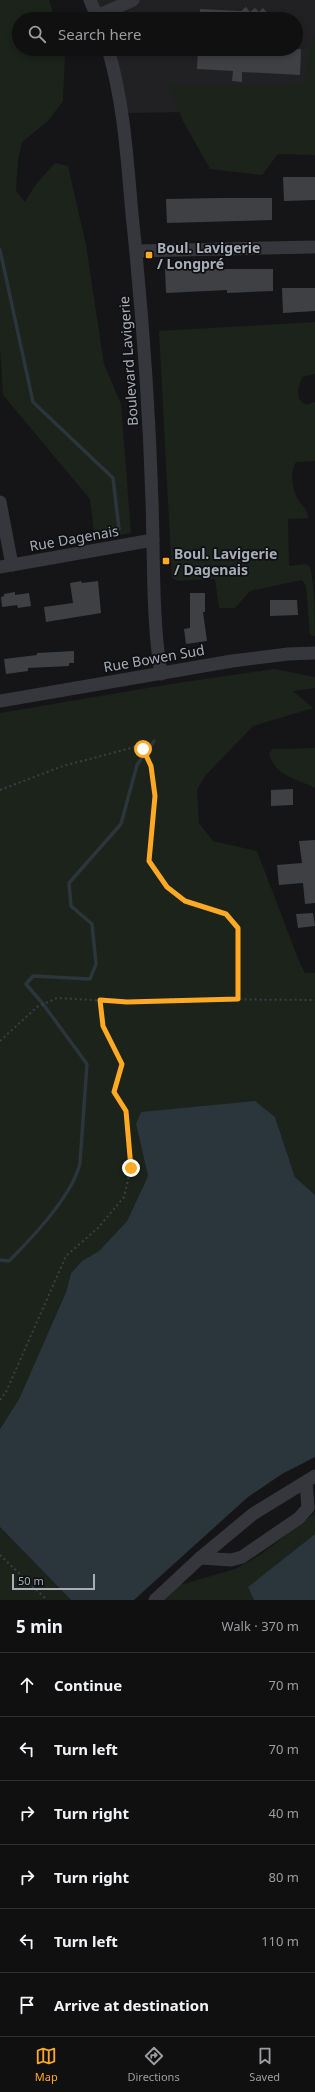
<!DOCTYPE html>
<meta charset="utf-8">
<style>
body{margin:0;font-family:"Noto Sans",sans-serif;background:#19191a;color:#f1f3f6}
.scale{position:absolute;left:12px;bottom:10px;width:83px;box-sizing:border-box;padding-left:4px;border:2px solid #a6adb8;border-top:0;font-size:11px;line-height:14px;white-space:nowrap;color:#a6adb8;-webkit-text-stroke:3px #101012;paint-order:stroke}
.stop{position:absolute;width:12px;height:12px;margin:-9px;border:3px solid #ffa925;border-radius:50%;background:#fff}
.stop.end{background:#ffa925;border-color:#fff;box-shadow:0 1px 4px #0008}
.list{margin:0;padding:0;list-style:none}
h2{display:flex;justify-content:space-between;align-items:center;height:52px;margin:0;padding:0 16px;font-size:17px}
h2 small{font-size:13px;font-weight:400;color:#9c9d9f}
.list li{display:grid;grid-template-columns:26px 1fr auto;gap:12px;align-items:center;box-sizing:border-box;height:64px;padding:0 16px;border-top:1px solid #303031}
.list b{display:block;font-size:15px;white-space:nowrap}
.list em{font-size:13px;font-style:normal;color:#9c9d9f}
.icon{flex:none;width:22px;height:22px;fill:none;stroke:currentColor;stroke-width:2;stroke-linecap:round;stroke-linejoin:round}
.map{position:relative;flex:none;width:315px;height:1600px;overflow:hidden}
.search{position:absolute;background:#101011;box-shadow:0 2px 6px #0003;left:12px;right:12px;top:12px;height:44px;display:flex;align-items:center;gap:10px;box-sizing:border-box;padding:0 14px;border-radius:22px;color:#9c9d9f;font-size:15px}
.sheet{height:436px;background:#101011}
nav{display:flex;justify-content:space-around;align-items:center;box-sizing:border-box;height:56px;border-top:1px solid #303031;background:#101011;font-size:11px;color:#9c9d9f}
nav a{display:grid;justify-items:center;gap:2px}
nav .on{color:#ffa925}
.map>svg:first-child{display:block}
.built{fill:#212124}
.green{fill:#1b231b}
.water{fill:#2a353c}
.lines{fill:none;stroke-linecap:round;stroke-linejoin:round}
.stream{stroke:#2a353c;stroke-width:3.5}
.building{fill:#3f4044}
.path{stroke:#3c3e44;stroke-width:2;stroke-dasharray:2 3;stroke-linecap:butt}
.minor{stroke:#36373d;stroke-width:13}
.route{stroke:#ffa925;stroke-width:5}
.poi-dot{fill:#ffa925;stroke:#101012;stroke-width:1.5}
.labels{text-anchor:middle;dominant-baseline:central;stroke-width:3.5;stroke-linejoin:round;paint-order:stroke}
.poi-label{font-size:14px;font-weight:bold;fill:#a6adb8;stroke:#101012;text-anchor:start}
.street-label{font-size:14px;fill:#a6adb8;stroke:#101012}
</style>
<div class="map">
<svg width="315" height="1600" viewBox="0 0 315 1600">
<rect width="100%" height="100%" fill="#151517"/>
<polygon class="built" points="90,0 315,0 315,110 122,113 108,49 296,49 296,19 98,19"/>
<g class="green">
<polygon points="0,0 49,0 55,19 19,19 19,49 64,49 65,53 63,101 48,121 22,142 18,160 16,191 25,202 36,184 55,163 68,166 86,245 104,364 121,404 131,533 95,540 90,499 3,395 0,349"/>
<polygon points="315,34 315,155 278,154 262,175 210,169 183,121 168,86 299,85 304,83 310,51"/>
<path d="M315,322V374L302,377L298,389L299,399L306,405L315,402V461L296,462C290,472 292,485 296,496C300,505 308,507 308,518L288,519L289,566C294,566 303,563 308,565C315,571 315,623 315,636L310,635L306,586L302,580L250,591L235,608H219L215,579L178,581L172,578L159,331Z"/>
<polygon points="274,669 315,677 315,688 293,691 313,708 253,726 205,776 197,790 199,823 213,841 257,851 299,961 305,973 315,973 315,1195 295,1177 275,1117 136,1124 148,1176 127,1221 99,1251 82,1261 71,1273 66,1292 19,1399 0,1429 0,713 171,684"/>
<path d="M315,748V788C296,778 275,777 269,753L273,749Z"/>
<polygon points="315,1513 315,1534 249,1587 254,1600 165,1600 180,1585 235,1569 260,1555"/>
<polygon points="0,1527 71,1600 0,1600"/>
</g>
<g class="water">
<polygon points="255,1101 275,1117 295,1177 315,1195 315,1457 282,1474 248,1497 134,1600 71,1600 0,1527 0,1429 19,1399 66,1292 71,1273 82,1261 99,1251 127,1221 148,1176 136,1124 141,1112"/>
<polygon points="315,1534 315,1600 254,1600 248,1587"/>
</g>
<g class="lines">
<g class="stream">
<polyline points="0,250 33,402 113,478 119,529"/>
<path d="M0,1260L9,1261C32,1238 73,1195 80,1163L87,1064L43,1004L26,984L33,976L90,979L96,964L92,924L71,906L69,883L121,824L137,765L154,741"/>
</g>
</g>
<g class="building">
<polygon points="246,7 250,12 255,8 259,12 263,8 273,19 200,19 200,9 241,11"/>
<polygon points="198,49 301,49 300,75 242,72 242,82 232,81 233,71 197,69"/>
<polygon points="283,177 315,177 315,200 284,201"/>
<polygon points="221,198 272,198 272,220 167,223 166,199"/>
<polygon points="165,269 273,269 273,291 227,293 227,290 166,293"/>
<polygon points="282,288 315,288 315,311 283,313"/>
<polygon points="81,581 82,583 98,581 101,613 46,622 44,607 73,603 70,583"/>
<polygon points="15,592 15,595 29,593 31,606 18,608 17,605 2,607 1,597 4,596 4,594"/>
<polygon points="190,593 205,593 205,612 203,612 207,641 186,644 184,629 190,628"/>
<polygon points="270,600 297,600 298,615 270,616"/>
<polygon points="74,651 74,663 69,663 69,666 28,668 28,671 6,674 4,659 37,655 37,653"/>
<polygon points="293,789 293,805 271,806 271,790"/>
<polygon points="315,840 315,903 305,904 303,883 279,885 277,865 302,863 299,841"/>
<polygon points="313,913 315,926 298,928 296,914"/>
</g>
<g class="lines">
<g class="path">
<polyline points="0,790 63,766 135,747 143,749 151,766 155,797 149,861 167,887 185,901 226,914 238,928 238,999"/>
<polyline points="0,1041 37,1007 57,998 127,1002 171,999 315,1000"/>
<polyline points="0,1400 6,1392 66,1256 98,1228 124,1197 131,1167 126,1111 114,1092 122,1064 103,1026 100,1000"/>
<polyline points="0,1555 47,1600"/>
</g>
<g class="minor">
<polyline points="90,0 98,19"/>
<polyline points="97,16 133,0"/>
<path d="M108,49C124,103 127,158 132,214C142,309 149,405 152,501C154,556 152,619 161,674"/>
<polyline points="136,251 313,247"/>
<polyline points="0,502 12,565"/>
<polyline points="0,567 153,540"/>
<polyline points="0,701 232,661 288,654 315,653"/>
<polyline points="200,1558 231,1560 242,1557 299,1518 308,1508 306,1482"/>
<polyline points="155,1600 200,1558 253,1514 315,1476"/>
</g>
</g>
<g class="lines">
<polyline class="route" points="131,1168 126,1111 114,1092 122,1064 103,1026 100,1000 127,1002 238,999 238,928 226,914 185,901 167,887 149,861 155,796 151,766 143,749"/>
</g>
<g class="poi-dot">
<rect x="145" y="251" width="8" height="8" rx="2"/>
<rect x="162" y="557" width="8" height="8" rx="2"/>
</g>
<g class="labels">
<g class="poi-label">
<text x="157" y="247">Boul. Lavigerie<tspan x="157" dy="16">/ Longpré</tspan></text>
<text x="174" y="553">Boul. Lavigerie<tspan x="174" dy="16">/ Dagenais</tspan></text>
</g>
<g class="street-label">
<text transform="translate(128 361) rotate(-94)">Boulevard Lavigerie</text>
<text transform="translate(74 538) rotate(-10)">Rue Dagenais</text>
<text transform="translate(154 658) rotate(-10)">Rue Bowen Sud</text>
</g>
</g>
</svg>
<div class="scale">50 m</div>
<div class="stop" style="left:143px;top:749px"></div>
<div class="stop end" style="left:131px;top:1168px"></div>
<div class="search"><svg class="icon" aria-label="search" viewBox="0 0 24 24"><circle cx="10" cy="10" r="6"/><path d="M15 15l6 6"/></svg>Search here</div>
</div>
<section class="sheet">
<h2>5 min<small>Walk · 370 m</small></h2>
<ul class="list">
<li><svg class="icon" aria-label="ahead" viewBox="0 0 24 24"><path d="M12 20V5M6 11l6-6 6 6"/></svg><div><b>Continue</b></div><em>70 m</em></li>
<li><svg class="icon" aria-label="left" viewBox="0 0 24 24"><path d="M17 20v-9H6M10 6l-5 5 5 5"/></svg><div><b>Turn left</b></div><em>70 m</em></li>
<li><svg class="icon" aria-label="right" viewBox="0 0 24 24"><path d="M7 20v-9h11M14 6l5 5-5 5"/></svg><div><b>Turn right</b></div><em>40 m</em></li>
<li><svg class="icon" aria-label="right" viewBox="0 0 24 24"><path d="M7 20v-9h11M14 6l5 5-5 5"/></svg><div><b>Turn right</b></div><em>80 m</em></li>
<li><svg class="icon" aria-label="left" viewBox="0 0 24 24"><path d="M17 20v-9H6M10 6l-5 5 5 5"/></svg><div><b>Turn left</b></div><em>110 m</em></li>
<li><svg class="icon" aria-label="arrive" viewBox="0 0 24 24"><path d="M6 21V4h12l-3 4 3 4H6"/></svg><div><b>Arrive at destination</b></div></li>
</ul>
</section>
<nav>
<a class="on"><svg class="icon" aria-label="map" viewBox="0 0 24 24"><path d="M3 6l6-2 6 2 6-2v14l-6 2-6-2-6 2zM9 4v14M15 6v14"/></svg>Map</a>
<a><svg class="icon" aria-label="directions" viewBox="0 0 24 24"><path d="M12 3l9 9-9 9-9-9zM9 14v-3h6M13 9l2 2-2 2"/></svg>Directions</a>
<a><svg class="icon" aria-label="saved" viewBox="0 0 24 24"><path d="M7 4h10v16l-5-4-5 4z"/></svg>Saved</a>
</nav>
